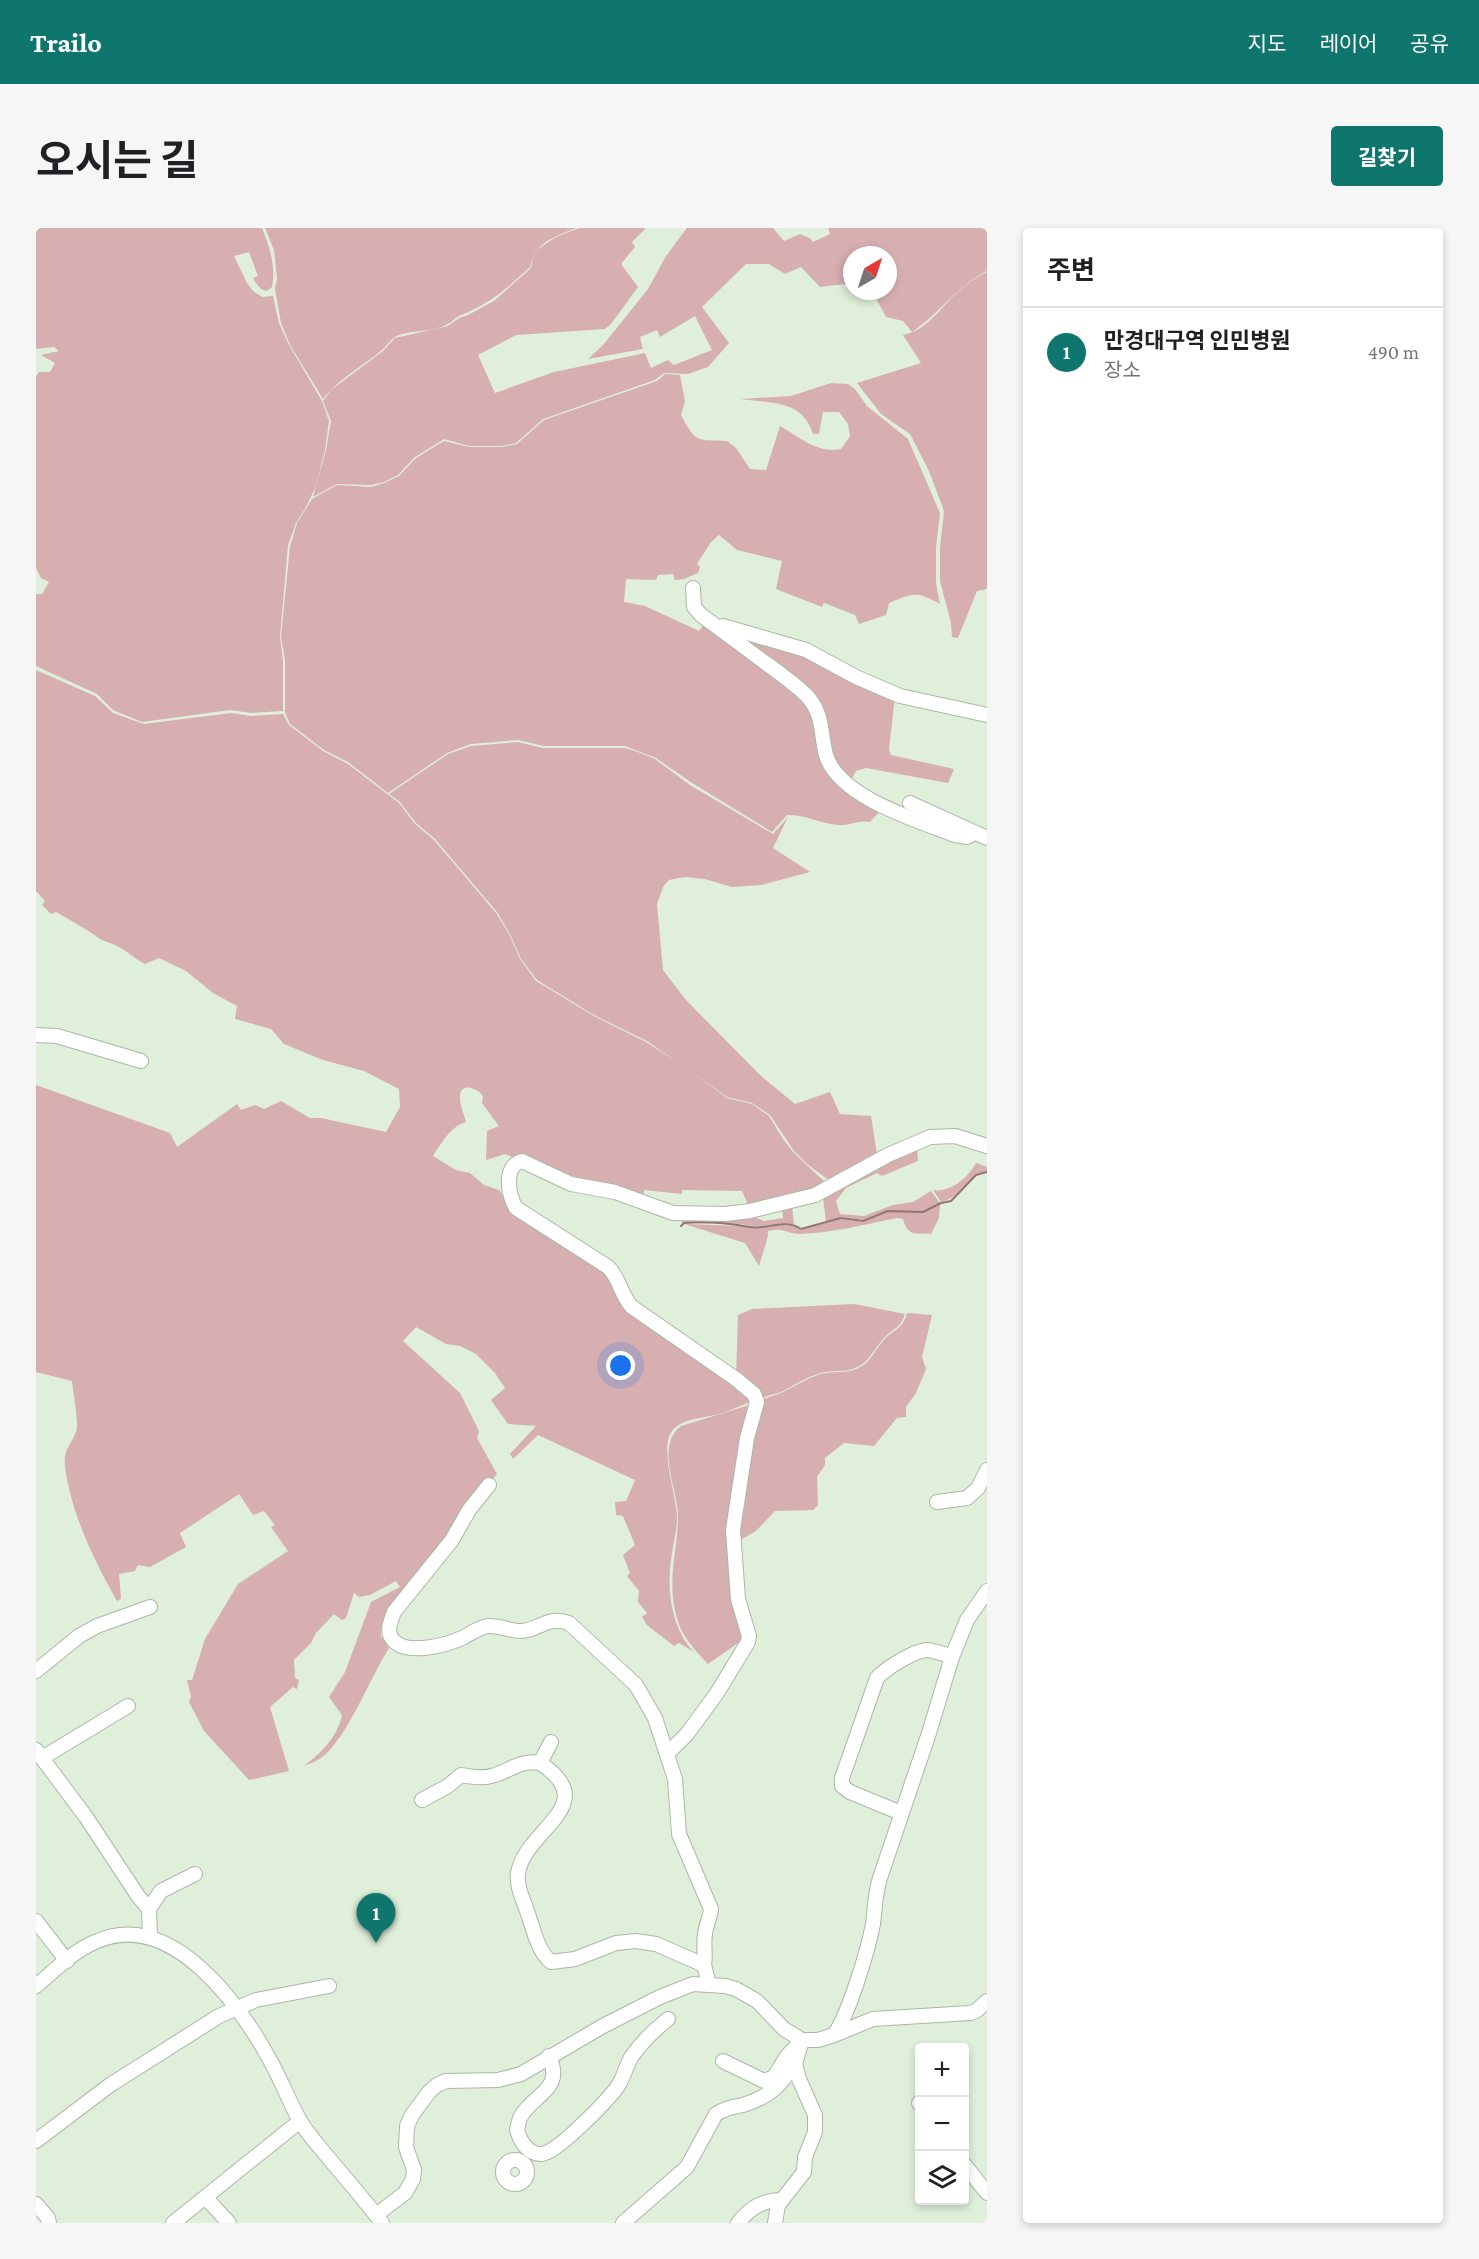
<!DOCTYPE html>
<html lang="ko">
<meta charset="utf-8">
<style>
body{margin:0;font-family:"Crimson Pro","Noto Sans KR",serif;background:#f6f6f6;color:#202124}
.controls{position:absolute;right:18px;bottom:18px;display:grid;overflow:hidden;border-radius:6px;box-shadow:0 3px 9px #0003}
.controls button{width:54px;height:54px;display:grid;place-items:center;padding:0;border:0;border-bottom:2px solid #e0e0e0;background:#fff;color:#202124;font:30px sans-serif}
.compass{position:absolute;left:807px;top:18px;width:54px;height:54px;border-radius:50%;background:#fff;box-shadow:0 3px 9px #0003;rotate:39deg}
.you{position:absolute;left:585px;top:1138px;width:21px;height:21px;margin:-15px;border:4px solid #fff;border-radius:50%;background:#1a73e8;box-shadow:0 0 0 9px #1a73e833}
.badge{display:grid;place-items:center;width:39px;height:39px;border-radius:50%;background:#0f766e;color:#fff;font-size:20px;font-weight:700}
.pin{position:absolute;translate:-50% -50px;filter:drop-shadow(0 2px 3px #0008)}
.pin::after{content:'';position:absolute;top:32px;width:21px;height:18px;background:inherit;clip-path:polygon(0 0,100% 0,50% 100%)}
.list{margin:0;padding:0;list-style:none}
h2{display:flex;justify-content:space-between;align-items:center;height:78px;margin:0;padding:0 24px;font-size:26px}
h2 small{font-size:20px;font-weight:400;color:#757577}
.list li{display:grid;grid-template-columns:39px 1fr auto;gap:18px;align-items:center;box-sizing:border-box;height:90px;padding:0 24px;border-top:2px solid #e0e0e0}
.list b{display:block;font-size:22px;white-space:nowrap}
.list p{margin:0;font-size:20px;white-space:nowrap;color:#757577}
.list em{font-size:20px;font-style:normal;color:#757577}
.icon{flex:none;width:33px;height:33px;fill:none;stroke:currentColor;stroke-width:2;stroke-linecap:round;stroke-linejoin:round}
.map{position:relative;flex:none;width:951px;height:1995px;overflow:hidden;border-radius:6px}
header{display:flex;align-items:center;gap:36px;box-sizing:border-box;height:84px;padding:0 30px;background:#0f766e;color:#fff}
header strong{font-size:28px}
nav{display:flex;gap:33px;margin-inline-start:auto;font-size:21px}
.intro{display:flex;align-items:center;justify-content:space-between;box-sizing:border-box;height:144px;padding:0 36px}
h1{margin:0;font-size:42px}
.button{padding:15px 27px;border-radius:6px;background:#0f766e;color:#fff;font-size:21px;font-weight:700}
main{display:flex;gap:36px;padding:0 36px}
aside{flex:1;background:#fff;border-radius:6px;box-shadow:0 3px 9px #0003}
.map>svg:first-child{display:block}
.green{fill:#d7afb1}
.lines{fill:none;stroke-linecap:round;stroke-linejoin:round}
.stream{stroke:#957474;stroke-width:2}
.minor-casing{stroke:#aab8a5;stroke-width:16}
.minor{stroke:#fff;stroke-width:14}
</style>
<header>
<strong>Trailo</strong>
<nav><a>지도</a><a>레이어</a><a>공유</a></nav>
</header>
<div class="intro"><h1>오시는 길</h1><a class="button">길찾기</a></div>
<main>
<div class="map">
<svg width="951" height="1995" viewBox="0 0 951 1995">
<rect width="100%" height="100%" fill="#dfefda"/>
<g class="green">
<path d="M0,0H226C234,20 240,38 236,59L231,63C224,62 221,57 217,50L222,48L213,24L198,28L211,55L217,63L226,69L237,68L243,95L253,117L286,173L293,193L289,222L280,258L270,279L260,295L252,317L244,409L247,432V483L215,485L194,482L106,494L77,482L61,466L0,438V366H6L13,354L5,350L0,340V149L3,144H14L19,135L5,127L23,123L18,119L0,121Z"/>
<path d="M229,0H540C518,9 499,14 494,39C469,62 455,75 423,88C419,90 416,94 412,96C398,104 378,102 363,107C356,109 352,117 346,122C327,138 302,151 287,171L254,117L245,95L239,61L241,51L238,22Z"/>
<path d="M543,0H610L596,14L599,19L585,36L602,59L575,96L569,101L480,107L442,127L459,165L518,144L609,125L615,140L632,132L638,137L676,122L659,88L624,109L621,102L604,109L607,121L552,131L567,117L612,61L630,28L651,0H737L748,13L764,6L774,10L777,14L794,6L792,0H951V43C921,58 903,86 876,104L867,93L850,89L836,63H852V27H816V59H814L809,56L784,59L765,39L749,46L733,36H710L666,79L693,115L672,139L652,146L628,145L619,152L507,191L480,215L466,218H433L408,211L379,229L362,247L348,254L335,257L301,256L277,269L290,222L295,193L287,173L295,162L347,123L359,110L412,98L423,90L432,87L458,73L495,40L497,29L502,21L520,9Z"/>
<path d="M951,44V361L941,363L922,410L916,409L915,395L904,353V319L908,283L893,243L874,206L845,186L821,155L885,135L867,107C893,102 905,78 923,63C931,55 941,49 951,44Z"/>
<path d="M629,146L644,147L649,173L645,187C661,217 661,211 691,213L700,220L714,241L730,242L744,198C763,209 782,226 805,221L814,208L812,196L803,184H787L783,206H777C766,171 736,176 705,171L755,168L795,155L812,156L819,161L831,178L872,211L904,285L900,319V356L904,376C880,363 878,365 853,375L850,387L823,396L819,387L788,375L786,379L740,361L746,333L701,322L683,307L675,314L661,336L664,339L662,345L648,351L639,352L637,346L622,347L620,352L590,351L588,374L609,378L663,403L669,395L720,430L778,482L787,532L846,581L834,594C822,592 814,598 802,597C785,596 769,586 751,587L736,604L656,555L620,530L589,518H508L482,512L435,516L411,525L352,565L312,534L288,522L254,496L249,484V432L245,409L254,318L261,295L276,271L301,257L335,259L348,255L363,248L380,230L408,213L433,219H466L481,216L508,192L621,153Z"/>
<polygon points="681,397 695,404 774,426 859,468 853,522 855,527 918,541 912,555 830,540 820,543 814,554 858,577 931,606 913,603 847,577 818,559 797,534 788,492 776,471 746,445"/>
<path d="M0,442L59,468L77,485L108,496L195,485L215,488L247,486L253,497L287,523L312,536L363,575L379,596L398,612L460,685L473,706L484,731L500,753L558,788L610,814L646,837L691,870L716,876L733,888L747,911L757,924L791,956L779,962L713,979L706,963L646,962V966L608,962L607,972L531,946L523,948L469,926L450,932L451,903L463,898L446,875L447,868C440,859 423,854 424,870C424,878 428,886 430,894C415,898 405,916 397,928L420,942L434,945L448,957L463,962L480,988L572,1044L579,1061L707,1162L717,1173C707,1177 697,1181 687,1185C672,1190 647,1189 636,1203C623,1221 641,1269 641,1289C641,1301 638,1313 636,1325C630,1358 634,1399 658,1424L643,1415L638,1418L611,1397L606,1389L611,1385L602,1374L603,1363L591,1348L594,1345L587,1327L599,1317L587,1288L580,1287L579,1274L590,1273L599,1252L502,1207L477,1231L474,1226L500,1198L472,1196L455,1172L469,1160L459,1145L440,1126L424,1118L410,1116L380,1099L367,1113L424,1165L443,1203L441,1210L461,1246L442,1266L345,1401V1408L353,1420C333,1452 316,1499 291,1525C284,1532 276,1535 267,1538C285,1526 302,1508 306,1487L293,1469L309,1444L335,1374L364,1359L360,1353L334,1367L323,1369L318,1365L310,1390L306,1392L298,1386L280,1405L275,1415L258,1432L259,1450L263,1452L261,1461L257,1459L234,1479L253,1543L213,1552L168,1503L153,1474L155,1469L151,1452H156L169,1411L202,1356L252,1323L235,1299L239,1297L228,1283L217,1287L203,1266L144,1305L150,1319L114,1339L102,1337L99,1343L83,1346L85,1371L81,1373C58,1332 35,1286 29,1238C27,1218 39,1214 41,1199C42,1192 37,1163 36,1153L0,1144V857L134,905L141,919L201,876L205,882L219,877L228,881L245,873L274,890H285L350,904L364,879L363,861L328,843L287,832L248,816L235,801L199,791L201,778L177,765L150,743L123,730L109,736C99,731 91,723 81,718C76,715 69,714 64,711C51,701 35,693 20,684L15,686L6,677L9,673L0,663Z"/>
<polygon points="482,514 507,520 589,520 602,524 619,531 654,557 737,606 752,589 737,620 774,644 725,657 696,659 669,651 649,649 633,652 627,659 621,676 627,742 650,772 725,848 759,876 794,864 804,886 835,888 841,927 794,953 771,936 758,923 734,887 716,875 691,869 611,813 558,787 501,752 485,731 474,706 461,684 399,611 380,595 364,574 353,566 412,526 435,518"/>
<polygon points="881,918 882,933 846,948 841,945 810,960 800,973 804,986 828,988 857,977 877,974 895,963 904,975 887,983 852,983 827,992 805,989 790,994 787,969"/>
<path d="M940,935L951,939V943C931,948 925,970 905,974L897,962C914,965 932,950 940,935Z"/>
<path d="M904,976L903,990L895,1006C879,1005 872,1009 867,991L862,990C829,996 797,1005 764,1006C749,1006 750,999 732,1003V1008L723,1038L709,1015L648,996L707,998C726,1004 747,991 765,1002L805,991L827,994L852,984H887Z"/>
<path d="M756,977L758,996C742,996 722,1001 707,996L647,995L644,992L653,987H713L728,993L747,990L746,979Z"/>
<path d="M818,1076L869,1086C864,1101 859,1099 849,1109C840,1118 835,1130 825,1137C813,1145 802,1142 789,1144C775,1147 763,1154 751,1161C741,1167 731,1166 721,1173L700,1150L702,1087L716,1081Z"/>
<path d="M871,1085L896,1087L886,1129L890,1141L880,1165L870,1179V1189L861,1190L838,1218L808,1215L789,1230V1237L781,1249L782,1277L777,1282L739,1283L720,1303L699,1315L721,1174C731,1168 741,1168 751,1162C763,1156 776,1147 790,1145C803,1143 814,1146 826,1138C836,1131 840,1121 847,1113C857,1101 866,1103 871,1085Z"/>
<path d="M717,1176L700,1272L705,1413L672,1436C658,1421 645,1408 640,1387C631,1350 641,1326 642,1290C643,1263 618,1219 645,1198Z"/>
</g>
<g class="lines">
<path class="stream" d="M645,998L648,995C670,993 693,995 714,999C731,1002 748,990 765,1001L805,990L827,993L852,983L887,984L905,975L915,973L940,947L951,944"/>
<g class="minor-casing">
<g id="minor">
<path d="M657,360L658,379L665,387C687,403 709,420 731,436C745,446 759,456 771,468C788,487 784,504 790,527C802,569 883,593 919,607L931,609L938,605"/>
<polyline points="687,398 770,422 820,449 864,468 951,487"/>
<polyline points="874,575 951,610"/>
<polyline points="0,807 21,808 105,833"/>
<path d="M453,1257L433,1282L416,1312L358,1384C354,1395 349,1405 359,1414C374,1427 410,1417 426,1410C434,1406 443,1399 452,1398C463,1397 473,1403 484,1403C503,1403 511,1387 533,1395L600,1457L619,1490L639,1551L643,1606L675,1681C674,1690 670,1697 669,1706C667,1716 670,1726 668,1737"/>
<polyline points="901,1274 931,1270 942,1260 951,1242"/>
<polyline points="916,1429 931,1392 951,1363"/>
<polyline points="0,1443 43,1408 61,1398 114,1379"/>
<polyline points="0,1522 50,1589 102,1668 113,1681 114,1709"/>
<path d="M632,1525L651,1506L681,1465L712,1414L713,1408L702,1371L697,1302L711,1210L721,1174L718,1166L700,1151L596,1079C584,1066 584,1050 572,1039L480,980C472,968 467,937 486,933L535,956L579,964L637,985L689,986L714,983L779,967L852,927L894,909L919,908L951,918"/>
<polyline points="6,1530 92,1478"/>
<polyline points="504,1535 515,1514"/>
<path d="M386,1572L412,1558L425,1547C436,1549 448,1551 459,1547C474,1542 487,1531 504,1535C568,1577 489,1601 482,1645C480,1660 489,1675 493,1689C499,1706 502,1723 515,1734L539,1731L580,1715L600,1713L620,1716L668,1737L673,1756"/>
<polyline points="113,1681 125,1663 159,1646"/>
<polyline points="0,1693 31,1733"/>
<path d="M0,1758C18,1743 37,1723 59,1714C135,1679 204,1777 235,1834C245,1852 253,1873 263,1891C270,1904 281,1916 291,1928C309,1950 329,1972 346,1995"/>
<polyline points="798,1807 837,1791 934,1785 940,1783 951,1773"/>
<path d="M513,1828C528,1862 500,1864 485,1888C483,1891 482,1898 481,1902C484,1913 492,1927 506,1926C522,1924 572,1872 582,1858C588,1849 590,1837 596,1828C606,1814 618,1802 632,1791"/>
<polyline points="687,1833 728,1853 738,1849 751,1828 766,1812 759,1836 763,1851 779,1887 779,1904 769,1929 768,1944 742,1977 739,1995"/>
<polyline points="883,1875 884,1875"/>
<polyline points="0,1913 74,1857 183,1788 220,1772 293,1758"/>
<circle cx="479" cy="1944" r="12"/>
<polyline points="928,1936 951,1965"/>
<polyline points="170,1970 193,1995"/>
<polyline points="0,1976 12,1990 13,1995"/>
<path d="M340,1987L369,1965L377,1951L378,1942L370,1919L371,1898L376,1887L393,1864L401,1857L410,1853L462,1852L485,1846L567,1798L624,1769L657,1756L689,1758L700,1761L721,1773L748,1801L766,1812H782L798,1807C813,1786 832,1722 837,1696C839,1680 839,1665 844,1650L893,1505L916,1429C908,1426 900,1423 892,1422C879,1422 850,1440 841,1450L806,1550V1558L814,1564L865,1585"/>
<polyline points="137,1995 264,1893"/>
<path d="M587,1995L651,1939L680,1886C689,1880 698,1879 707,1877C733,1869 744,1858 759,1836"/>
<path d="M702,1995C714,1980 726,1972 746,1972"/>
</g>
</g>
<use href="#minor" class="minor"/>
</g>
</svg>
<div class="controls">
<button>+</button>
<button>−</button>
<button><svg class="icon" aria-label="layers" viewBox="0 0 24 24"><path d="M12 4l9 5-9 5-9-5zM3 14l9 5 9-5"/></svg></button>
</div>
<svg class="compass" viewBox="-18 -18 36 36"><path d="M0-13l5 13h-10z" fill="#e53935"/><path d="M0 13l5-13h-10z" fill="#757577"/></svg>
<div class="you"></div>
<div class="pin badge" style="left:340px;top:1715px">1</div>
</div>
<aside>
<h2>주변<small></small></h2>
<ul class="list">
<li><span class="badge">1</span><div><b>만경대구역 인민병원</b><p>장소</p></div><em>490 m</em></li>
</ul>
</aside>
</main>
